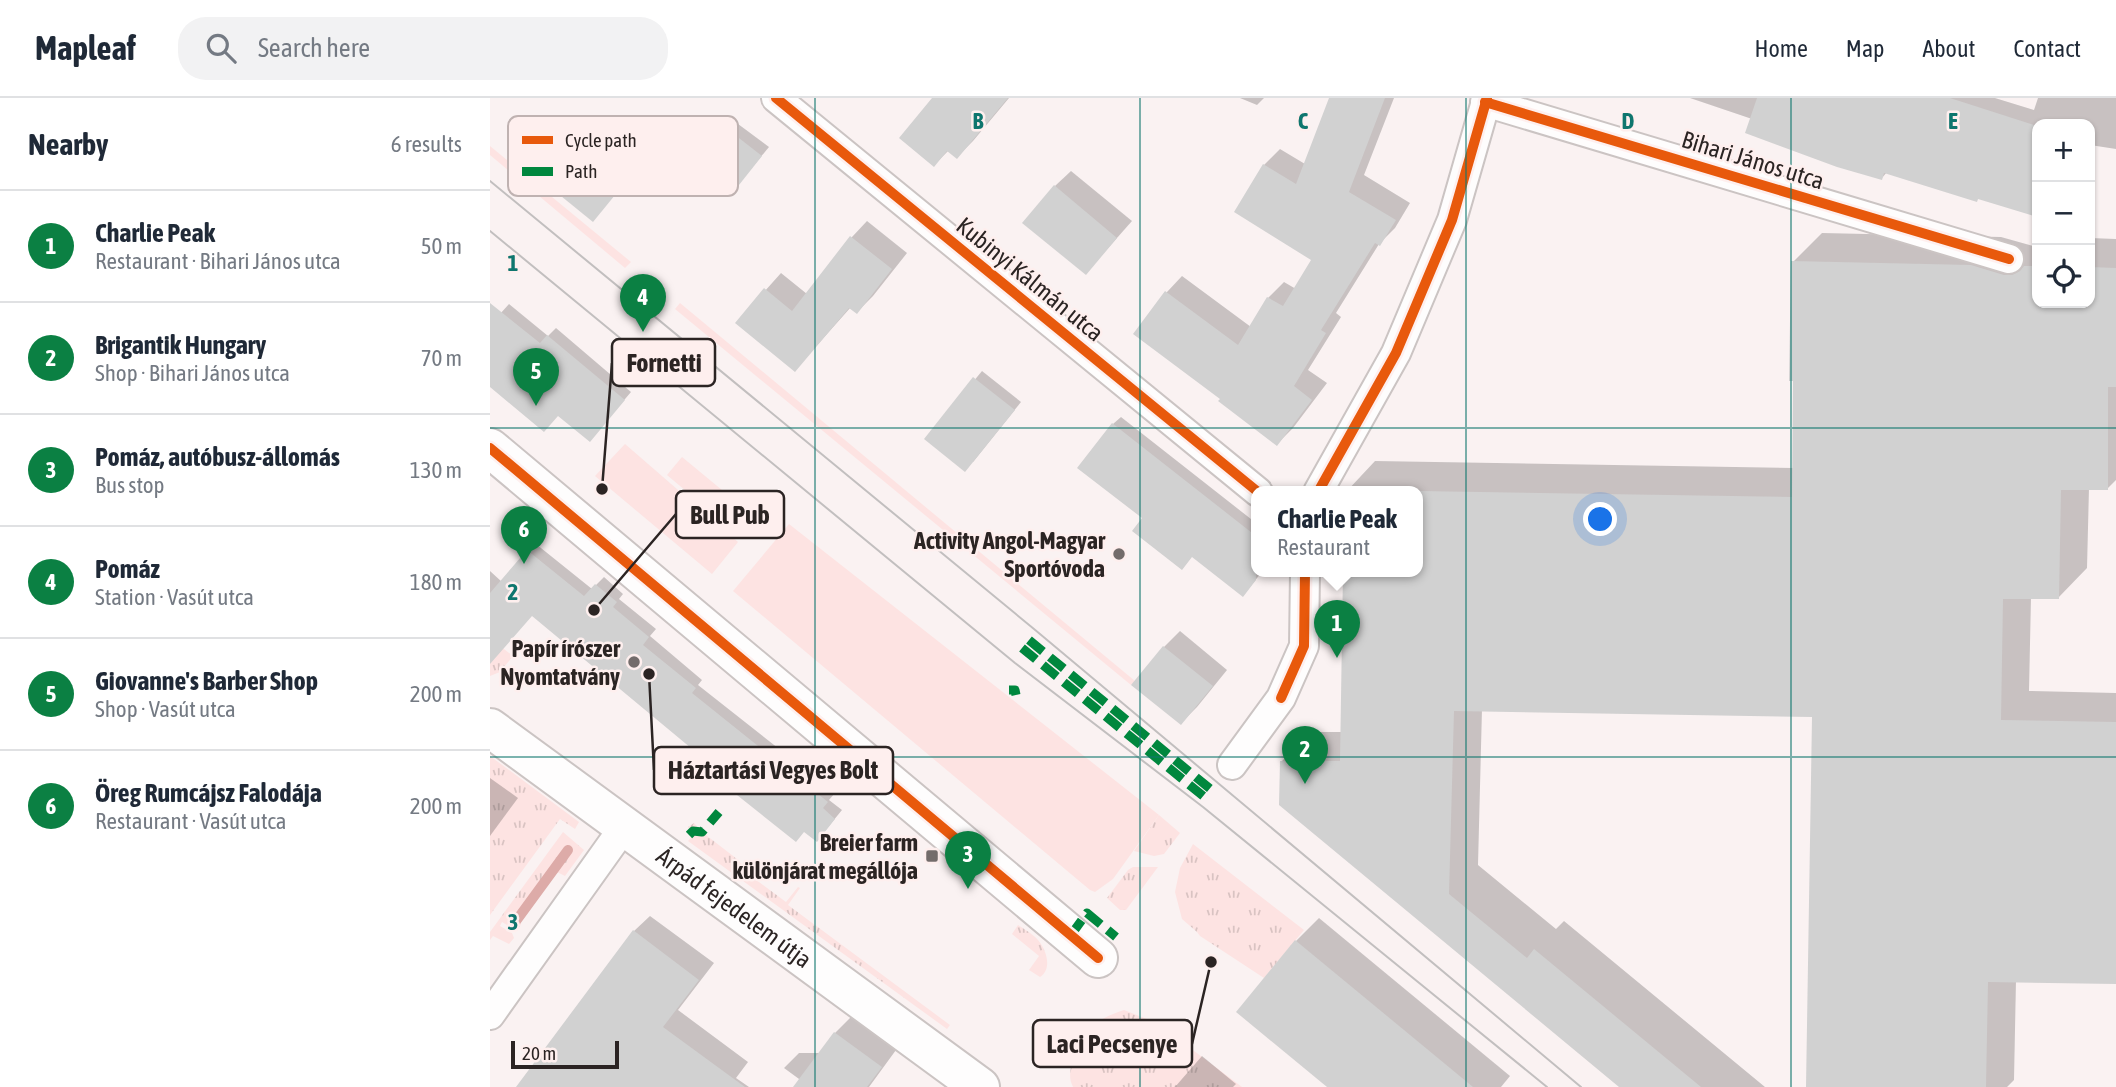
<!DOCTYPE html>
<meta charset="utf-8">
<style>
body{margin:0;font-family:"Asap Condensed",sans-serif;background:#f2f2f3;color:#1f2937}
.controls{position:absolute;right:21px;top:21px;display:grid;overflow:hidden;border-radius:14px;box-shadow:0 2px 5px #0004}
.controls button{width:63px;height:63px;display:grid;place-items:center;padding:0;border:0;border-bottom:2px solid #e0e1e3;background:#fff;color:#1f2937;font:35px sans-serif}
.scale{position:absolute;left:21px;bottom:18px;width:108px;box-sizing:border-box;padding-left:7px;border:4px solid #2b2423;border-top:0;font-size:19px;line-height:24px;white-space:nowrap;color:#2b2423;-webkit-text-stroke:5px #feefee;paint-order:stroke}
.you{position:absolute;left:1111px;top:422px;width:24px;height:24px;margin:-18px;border:5px solid #fff;border-radius:50%;background:#1a73e8;box-shadow:0 0 0 10px #1a73e833}
.badge{display:grid;place-items:center;width:46px;height:46px;border-radius:50%;background:#0b8043;color:#fff;font-size:23px;font-weight:700}
.pin{position:absolute;translate:-50% -58px;filter:drop-shadow(0 2px 4px #0008)}
.pin::after{content:'';position:absolute;top:37px;width:24px;height:21px;background:inherit;clip-path:polygon(0 0,100% 0,50% 100%)}
.popup{position:absolute;left:761px;top:388px;width:172px;height:91px;box-sizing:border-box;display:grid;place-content:center;border-radius:14px;background:#fff;filter:drop-shadow(0 2px 5px #0005);font-size:23px;white-space:nowrap;color:#747a83}
.popup b{font-size:26px;color:#1f2937}
.popup::after{content:'';position:absolute;left:50%;top:100%;margin-left:-14px;border:14px solid transparent;border-top-color:#fff}
.list{margin:0;padding:0;list-style:none}
h2{display:flex;justify-content:space-between;align-items:center;height:91px;margin:0;padding:0 28px;font-size:30px}
h2 small{font-size:23px;font-weight:400;color:#747a83}
.list li{display:grid;grid-template-columns:46px 1fr auto;gap:21px;align-items:center;box-sizing:border-box;height:112px;padding:0 28px;border-top:2px solid #e0e1e3}
.list b{display:block;font-size:26px;white-space:nowrap}
.list p{margin:0;font-size:23px;white-space:nowrap;color:#747a83}
.list em{font-size:23px;font-style:normal;color:#747a83}
.icon{flex:none;width:38px;height:38px;fill:none;stroke:currentColor;stroke-width:2;stroke-linecap:round;stroke-linejoin:round}
.map{position:relative;flex:none;width:1626px;height:989px;overflow:hidden}
header{display:flex;align-items:center;gap:42px;box-sizing:border-box;height:98px;padding:0 35px;background:#fff;border-bottom:2px solid #e0e1e3}
header strong{font-size:33px}
nav{display:flex;gap:38px;margin-inline-start:auto;font-size:24px}
.search{width:490px;height:63px;background:#f2f2f3;display:flex;align-items:center;gap:18px;box-sizing:border-box;padding:0 24px;border-radius:28px;color:#747a83;font-size:26px}
main{display:flex}
aside{flex:1;background:#fff}
.map>svg:first-child{display:block}
.grass{fill:url(#grass-tufts)}
.park{fill:#fde3e2}
.shadow{fill:#0003}
.lines{fill:none;stroke-linecap:round;stroke-linejoin:round}
.stream{stroke:#ddaba8;stroke-width:10}
.building{fill:#d1d1d1}
.street-casing{stroke:#cbc4c3;stroke-width:32}
.secondary-casing{stroke:#cbc4c3;stroke-width:42}
.street{stroke:#fefdfd;stroke-width:28}
.secondary{stroke:#fefdfd;stroke-width:38}
.tram{stroke:#c2bfbf;stroke-width:2}
.quiet{stroke:#00873e;stroke-width:9;stroke-dasharray:18 9;stroke-linecap:butt}
.cycleway-casing{stroke:#feefee;stroke-width:15}
.cycleway{stroke:#e8590c;stroke-width:10}
.grid{fill:none;stroke:#0f766e;stroke-width:2;stroke-opacity:0.55}
.poi-dot{fill:#736c6b;stroke:#feefee;stroke-width:2.5}
.labels{text-anchor:middle;dominant-baseline:central;stroke-width:5;stroke-linejoin:round;paint-order:stroke}
.street-label{font-size:24px;fill:#2b2423;stroke:#feefee}
.poi-label{font-size:24px;font-weight:bold;fill:#2b2423;stroke:#feefee;text-anchor:end}
.key{fill:#feefee;stroke:#bfb2b1;stroke-width:2}
.key-label{font-size:19px;fill:#2b2423}
.grid-label{font-size:23px;text-anchor:middle;font-weight:bold;fill:#0f766e;stroke:#feefee;stroke-width:5;stroke-linejoin:round;paint-order:stroke}
.leader{fill:none;stroke:#2b2423;stroke-width:2.5}
.callout-dot{fill:#2b2423;stroke:#feefee;stroke-width:2.5}
.callout{fill:#feefee;stroke:#2b2423;stroke-width:2.5}
.callout-label{font-size:26px;text-anchor:middle;font-weight:bold;fill:#2b2423}
</style>
<header>
<strong>Mapleaf</strong>
<div class="search"><svg class="icon" aria-label="search" viewBox="0 0 24 24"><circle cx="10" cy="10" r="6"/><path d="M15 15l6 6"/></svg>Search here</div>
<nav><a>Home</a><a>Map</a><a>About</a><a>Contact</a></nav>
</header>
<main>
<aside>
<h2>Nearby<small>6 results</small></h2>
<ul class="list">
<li><span class="badge">1</span><div><b>Charlie Peak</b><p>Restaurant · Bihari János utca</p></div><em>50 m</em></li>
<li><span class="badge">2</span><div><b>Brigantik Hungary</b><p>Shop · Bihari János utca</p></div><em>70 m</em></li>
<li><span class="badge">3</span><div><b>Pomáz, autóbusz-állomás</b><p>Bus stop</p></div><em>130 m</em></li>
<li><span class="badge">4</span><div><b>Pomáz</b><p>Station · Vasút utca</p></div><em>180 m</em></li>
<li><span class="badge">5</span><div><b>Giovanne's Barber Shop</b><p>Shop · Vasút utca</p></div><em>200 m</em></li>
<li><span class="badge">6</span><div><b>Öreg Rumcájsz Falodája</b><p>Restaurant · Vasút utca</p></div><em>200 m</em></li>
</ul>
</aside>
<div class="map">
<svg width="1626" height="989" viewBox="0 0 1626 989">
<defs>
<pattern id="grass-tufts" width="24" height="20" patternUnits="userSpaceOnUse" patternTransform="scale(1.75)"><rect width="24" height="20" fill="#fde3e2"/><path d="M3 7l-1-3M5 7V3M7 7l1-3M15 17l-1-3M17 17v-4M19 17l1-3" fill="none" stroke="#d9c3c2"/></pattern>
</defs>
<rect width="100%" height="100%" fill="#faf2f2"/>
<g class="grass">
<polygon points="0,48 141,164 135,170 0,57"/>
<polygon points="190,205 645,583 641,587 185,211"/>
<polygon points="0,540 23,558 10,574 0,578"/>
<polygon points="0,658 89,724 85,731 70,721 0,817"/>
<polygon points="669,717 690,735 674,756 664,758 644,753"/>
<polygon points="204,725 212,734 247,761 265,781 296,804 308,789 310,790 298,807 460,927 457,931 198,743 205,735 198,729"/>
<polygon points="73,734 94,752 75,778 67,774 30,825 31,826 27,833 12,824 10,828 22,835 24,840 19,846 3,838 0,842 0,834"/>
<polygon points="703,746 814,832 774,880 710,838 707,834 692,821 685,794 690,770"/>
<polygon points="643,769 668,769 636,812 630,812 617,800 638,772"/>
<path d="M528,827C534,831 543,836 548,842C556,851 563,871 550,879L539,872L549,858L522,836Z"/>
<path d="M634,912L667,925L752,989H583C579,981 580,976 581,968C584,934 605,922 634,912Z"/>
</g>
<g class="park">
<polygon points="135,346 248,444 222,476 105,378"/>
<polygon points="192,359 267,421 252,440 177,377"/>
<polygon points="299,426 669,717 623,781 605,794 600,792 243,493"/>
</g>
<g class="shadow">
<polygon points="444,0 519,0 483,43 467,59 459,52 444,67"/>
<polygon points="750,0 774,0 767,7"/>
<polygon points="840,0 904,0 874,77 920,105 905,130 889,146 846,215 851,219 818,272 837,285 803,330 787,346 732,301 645,235 677,194 692,178 761,229 778,200 794,184 806,191 824,161 746,113 774,67 790,51 815,66"/>
<polygon points="1200,0 1505,0 1544,12 1548,0 1626,0 1626,51 1600,47 1600,49 1600,26 1547,26 1547,117 1397,74 1392,80 1262,21"/>
<polygon points="240,20 279,49 245,90 207,61"/>
<polygon points="120,45 149,69 103,121 104,61"/>
<polygon points="581,73 642,123 596,175 565,88"/>
<polygon points="377,123 417,155 383,198 367,214 361,209 305,272 247,224 291,175 317,196 362,139"/>
<polygon points="1332,135 1511,139 1547,149 1547,205 1600,205 1600,140 1626,141 1626,382 1618,390 1599,390 1597,470 1568,500 1541,499 1539,593 1626,595 1626,884 1526,882 1524,982 1517,989 1318,989 1324,617 992,611 988,767 1066,831 1074,823 1275,989 1132,989 791,664 821,634 852,634 928,474 928,394 856,394 885,363 1304,370 1303,164"/>
<polygon points="19,206 58,238 66,230 141,294 107,334 0,287 0,227"/>
<polygon points="492,273 531,304 483,364 436,341"/>
<polygon points="631,319 766,425 766,474 772,474 753,497 654,420 623,326"/>
<polygon points="46,446 102,491 114,479 133,496 129,501 166,531 160,538 212,582 208,587 345,695 339,702 352,712 334,734 216,659 42,516 0,538 0,473 12,484"/>
<polygon points="690,533 737,572 707,609 691,625 644,586 674,549"/>
<polygon points="0,680 28,700 0,738"/>
<polygon points="160,818 224,865 188,912 258,964 246,980 259,989 28,989 144,833"/>
<polygon points="829,820 1020,978 1011,989 839,989 806,843"/>
<polygon points="361,919 406,952 379,989 320,989 294,970 309,955 330,955 345,935"/>
<polygon points="712,958 746,986 743,989 685,989"/>
</g>
<g class="lines">
<polyline class="stream" points="26,823 78,752"/>
</g>
<g class="building">
<polygon points="442,0 518,0 467,61 457,53 444,69 409,40"/>
<polygon points="839,0 895,0 859,94 906,122 890,148 885,145 831,232 836,235 804,288 822,302 787,348 728,303 730,301 643,236 675,193 748,247 777,199 793,208 821,162 744,114 773,66 806,86"/>
<polygon points="1267,0 1460,0 1547,28 1547,119 1488,101 1487,104 1394,75 1392,82 1347,69 1255,35"/>
<polygon points="231,26 272,58 245,92 204,61"/>
<polygon points="103,60 134,86 103,124 71,98"/>
<polygon points="564,87 627,140 596,177 532,125"/>
<polygon points="360,138 402,171 367,216 359,210 305,274 245,225 274,190 302,213"/>
<polygon points="1301,163 1481,167 1514,177 1522,177 1530,173 1534,168 1547,168 1547,205 1600,205 1600,169 1626,170 1626,289 1618,289 1618,392 1571,392 1569,501 1513,501 1511,622 1626,624 1626,886 1498,884 1496,989 1316,989 1322,619 964,613 959,796 1037,860 1044,851 1211,989 1129,989 789,707 790,663 850,663 853,474 928,474 928,393 1302,399 1303,283 1299,283"/>
<polygon points="0,205 50,245 57,237 135,302 100,344 68,318 54,334 0,289"/>
<polygon points="483,279 525,312 475,374 434,341"/>
<polygon points="622,325 766,438 766,482 753,499 702,459 692,472 642,433 652,420 587,370"/>
<polygon points="37,452 94,498 105,486 127,504 123,509 159,539 153,547 206,590 202,595 338,704 333,710 345,721 327,744 314,734 306,744 208,666 213,660 42,518 0,566 0,495"/>
<polygon points="673,548 723,588 691,627 641,587"/>
<polygon points="143,832 209,882 173,929 255,989 26,989"/>
<polygon points="805,842 983,989 837,989 746,914"/>
<polygon points="344,934 392,969 377,989 303,989"/>
</g>
<g class="lines">
<g class="street-casing">
<g id="street">
<polyline points="286,0 768,394"/>
<polyline points="995,4 1519,161"/>
<polyline points="828,394 906,255 962,122 997,0"/>
<polyline points="742,667 791,600 814,548 815,474"/>
<polyline points="0,917 134,729"/>
</g>
</g>
<g class="secondary-casing">
<g id="secondary">
<polyline points="0,350 608,860"/>
<path id="s1" d="M0,630L490,989"/>
</g>
</g>
<use href="#street" class="street"/>
<use href="#secondary" class="secondary"/>
<g class="tram">
<polyline points="0,83 544,531 1091,989"/>
<polyline points="0,133 525,565 713,709 1057,989"/>
</g>
<g class="quiet">
<polyline points="539,542 724,694"/>
<polyline points="532,550 718,702"/>
<polyline points="519,592 525,592 526,597"/>
<polyline points="195,661 210,692"/>
<polyline points="199,737 203,733 212,734 229,714"/>
<polyline points="581,837 597,815 626,839"/>
</g>
<g class="cycleway-casing">
<g id="cycleway">
<polyline points="286,0 768,394"/>
<polyline points="995,4 1519,161"/>
<polyline points="0,350 608,860"/>
<polyline points="828,394 906,255 962,122 997,0"/>
<polyline points="791,600 814,548 815,474"/>
</g>
</g>
<use href="#cycleway" class="cycleway"/>
</g>
<path class="grid" d="M325,0V989M650,0V989M976,0V989M1301,0V989M0,330H1626M0,659H1626"/>
<g class="poi-dot">
<circle cx="629" cy="456" r="7"/>
<circle cx="144" cy="564" r="7"/>
<rect x="435" y="751" width="14" height="14" rx="3.5"/>
</g>
<g class="labels">
<g class="street-label">
<text transform="translate(1263 62) rotate(17)">Bihari János utca</text>
<text transform="translate(540 181) rotate(39)">Kubinyi Kálmán utca</text>
<text stroke="none"><textPath href="#s1" startOffset="303">Árpád fejedelem útja</textPath></text>
</g>
<g class="poi-label">
<text x="615" y="442">Activity Angol-Magyar<tspan x="615" dy="28">Sportóvoda</tspan></text>
<text x="130" y="550">Papír írószer<tspan x="130" dy="28">Nyomtatvány</tspan></text>
<text x="428" y="744">Breier farm<tspan x="428" dy="28">különjárat megállója</tspan></text>
</g>
</g>
<rect x="18" y="18" width="230" height="80" rx="10" class="key"/>
<rect x="32" y="38" width="31" height="8" fill="#e8590c"/>
<rect x="32" y="69" width="31" height="9" fill="#00873e"/>
<g class="key-label">
<text x="75" y="49">Cycle path</text>
<text x="75" y="80">Path</text>
</g>
<g class="grid-label">
<text x="488" y="31">B</text>
<text x="813" y="31">C</text>
<text x="1138" y="31">D</text>
<text x="1463" y="31">E</text>
<text x="23" y="173">1</text>
<text x="23" y="502">2</text>
<text x="23" y="832">3</text>
</g>
<path class="leader" d="M112 391L122 265M104 512L186 416M159 576L164 672M721 864L702 946"/>
<g class="callout-dot">
<circle cx="112" cy="391" r="7"/>
<circle cx="104" cy="512" r="7"/>
<circle cx="159" cy="576" r="7"/>
<circle cx="721" cy="864" r="7"/>
</g>
<g class="callout">
<rect x="122" y="241" width="103" height="47" rx="7"/>
<rect x="186" y="393" width="108" height="47" rx="7"/>
<rect x="164" y="649" width="239" height="47" rx="7"/>
<rect x="543" y="922" width="159" height="47" rx="7"/>
</g>
<g class="callout-label">
<text x="174" y="274">Fornetti</text>
<text x="240" y="426">Bull Pub</text>
<text x="283" y="681">Háztartási Vegyes Bolt</text>
<text x="622" y="955">Laci Pecsenye</text>
</g>
</svg>
<div class="controls">
<button>+</button>
<button>−</button>
<button><svg class="icon" aria-label="locate" viewBox="0 0 24 24"><circle cx="12" cy="12" r="6"/><path d="M12 2v4M12 18v4M2 12h4M18 12h4"/></svg></button>
</div>
<div class="scale">20 m</div>
<div class="you"></div>
<div class="pin badge" style="left:847px;top:560px">1</div>
<div class="popup"><b>Charlie Peak</b>Restaurant</div>
<div class="pin badge" style="left:815px;top:686px">2</div>
<div class="pin badge" style="left:478px;top:791px">3</div>
<div class="pin badge" style="left:153px;top:234px">4</div>
<div class="pin badge" style="left:46px;top:308px">5</div>
<div class="pin badge" style="left:34px;top:466px">6</div>
</div>
</main>
